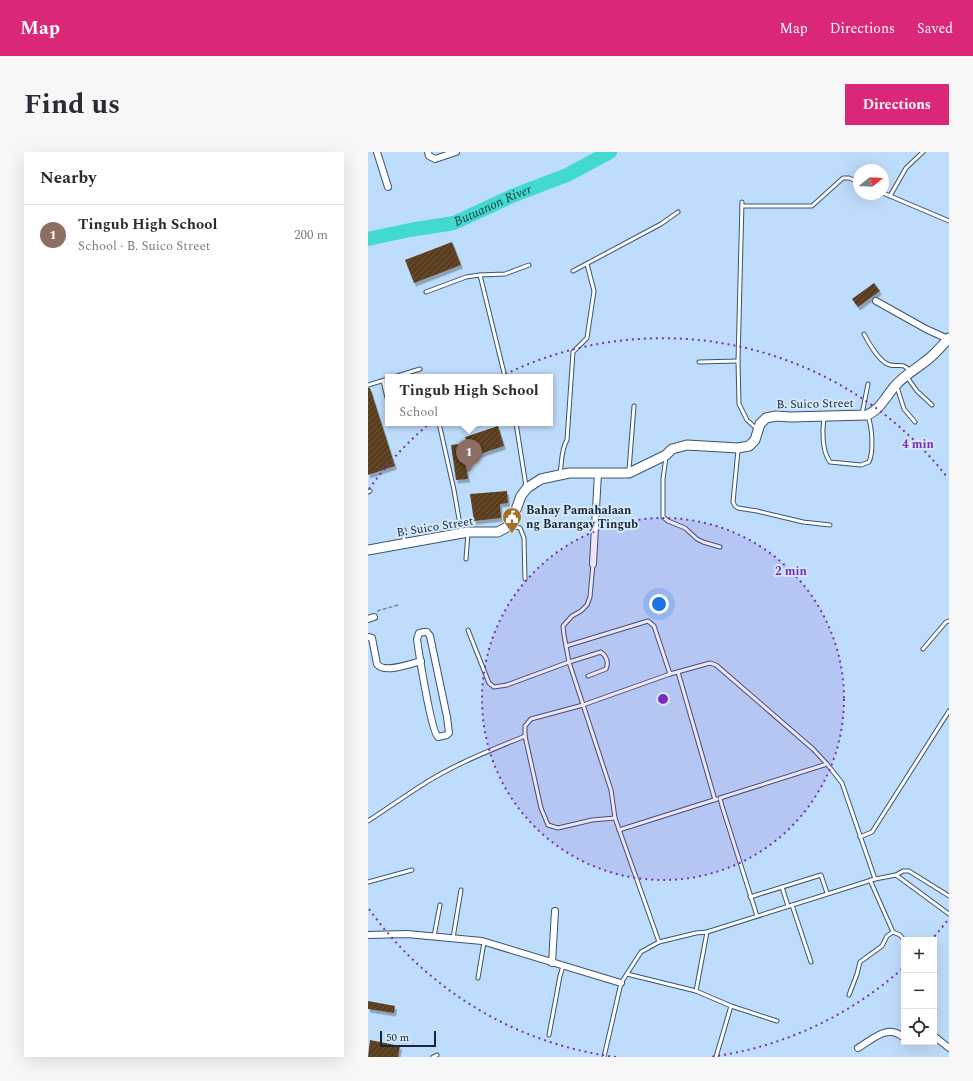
<!DOCTYPE html>
<meta charset="utf-8">
<style>
body{margin:0;font-family:Spectral,serif;background:#f7f7f7;color:#2b2b33}
.controls{position:absolute;right:12px;bottom:12px;display:grid;overflow:hidden;border-radius:0px;box-shadow:0 4px 16px #0002}
.controls button{width:36px;height:36px;display:grid;place-items:center;padding:0;border:0;border-bottom:1px solid #e1e1e2;background:#fff;color:#2b2b33;font:20px sans-serif}
.compass{position:absolute;left:485px;top:12px;width:36px;height:36px;border-radius:50%;background:#fff;box-shadow:0 4px 16px #0002;rotate:72deg}
.scale{position:absolute;left:12px;bottom:10px;width:56px;box-sizing:border-box;padding-left:4px;border:2px solid #1a2631;border-top:0;font-size:11px;line-height:14px;white-space:nowrap;color:#1a2631;-webkit-text-stroke:3px #d5e8fa;paint-order:stroke}
.you{position:absolute;left:291px;top:452px;width:14px;height:14px;margin:-10px;border:3px solid #fff;border-radius:50%;background:#1a73e8;box-shadow:0 0 0 6px #1a73e833}
.badge{display:grid;place-items:center;width:26px;height:26px;border-radius:50%;background:#db2777;color:#fff;font-size:13px;font-weight:700}
.pin{position:absolute;translate:-50% -33px;filter:drop-shadow(0 1px 2px #0008)}
.pin::after{content:'';position:absolute;top:21px;width:14px;height:12px;background:inherit;clip-path:polygon(0 0,100% 0,50% 100%)}
.popup{position:absolute;left:17px;top:222px;width:168px;height:52px;box-sizing:border-box;display:grid;place-content:center;border-radius:0px;background:#fff;filter:drop-shadow(0 1px 3px #0005);font-size:13px;white-space:nowrap;color:#7c7c81}
.popup b{font-size:15px;color:#2b2b33}
.popup::after{content:'';position:absolute;left:50%;top:100%;margin-left:-8px;border:8px solid transparent;border-top-color:#fff}
.list{margin:0;padding:0;list-style:none}
h2{display:flex;justify-content:space-between;align-items:center;height:52px;margin:0;padding:0 16px;font-size:17px}
h2 small{font-size:13px;font-weight:400;color:#7c7c81}
.list li{display:grid;grid-template-columns:26px 1fr auto;gap:12px;align-items:center;box-sizing:border-box;height:60px;padding:0 16px;border-top:1px solid #e1e1e2}
.list b{display:block;font-size:15px;white-space:nowrap}
.list p{margin:0;font-size:13px;white-space:nowrap;color:#7c7c81}
.list em{font-size:13px;font-style:normal;color:#7c7c81}
.icon{flex:none;width:22px;height:22px;fill:none;stroke:currentColor;stroke-width:2;stroke-linecap:round;stroke-linejoin:round}
.map{position:relative;flex:none;width:581px;height:905px;overflow:hidden;border-radius:0px}
header{display:flex;align-items:center;gap:24px;box-sizing:border-box;height:56px;padding:0 20px;background:#db2777;color:#fff}
header strong{font-size:19px}
nav{display:flex;gap:22px;margin-inline-start:auto;font-size:14px}
.intro{display:flex;align-items:center;justify-content:space-between;box-sizing:border-box;height:96px;padding:0 24px}
h1{margin:0;font-size:28px}
.button{padding:10px 18px;border-radius:0px;background:#db2777;color:#fff;font-size:14px;font-weight:700}
main{display:flex;gap:24px;padding:0 24px}
aside{flex:1;background:#fff;border-radius:0px;box-shadow:0 4px 16px #0002}
.map>svg:first-child{display:block}
.lines{fill:none;stroke-linecap:round;stroke-linejoin:round}
.river{stroke:#41d9d0;stroke-width:14}
.building{fill:url(#building-hatch);filter:url(#shadow)}
.lane-casing{stroke:#3a546e;stroke-width:5}
.street-casing{stroke:#3a546e;stroke-width:8}
.secondary-casing{stroke:#3a546e;stroke-width:11}
.path{stroke:#71879c;stroke-width:1.5;stroke-dasharray:4 2;stroke-linecap:butt}
.lane{stroke:#fff;stroke-width:3}
.street{stroke:#fff;stroke-width:6}
.secondary{stroke:#fff;stroke-width:9}
.ring{fill:none;stroke:#7b2cbf;stroke-width:2;stroke-dasharray:2 4}
.labels{text-anchor:middle;dominant-baseline:central;stroke-width:4;stroke-linejoin:round;paint-order:stroke}
.street-label{font-size:12px;fill:#1a2631;stroke:#d5e8fa}
.poi-label{font-size:12px;font-weight:bold;fill:#1a2631;stroke:#d5e8fa;text-anchor:start}
.water-label{font-size:13px;font-style:italic;fill:#183734;stroke:#d5e8fa}
.centre{fill:#7b2cbf;stroke:#d5e8fa;stroke-width:2}
.ring-label{font-size:12px;text-anchor:middle;font-weight:bold;fill:#7b2cbf;stroke:#d5e8fa;stroke-width:4;stroke-linejoin:round;paint-order:stroke}
</style>
<header>
<strong>Map</strong>
<nav><a>Map</a><a>Directions</a><a>Saved</a></nav>
</header>
<div class="intro"><h1>Find us</h1><a class="button">Directions</a></div>
<main>
<aside>
<h2>Nearby<small></small></h2>
<ul class="list">
<li><span class="badge" style="background:#8d6e63">1</span><div><b>Tingub High School</b><p>School · B. Suico Street</p></div><em>200 m</em></li>
</ul>
</aside>
<div class="map">
<svg width="581" height="905" viewBox="0 0 581 905">
<defs>
<pattern id="building-hatch" width="6" height="6" patternUnits="userSpaceOnUse"><rect width="6" height="6" fill="#5a3e1c"/><path d="M-1 1l2-2M0 6l6-6M5 7l2-2" fill="none" stroke="#6d583d"/></pattern>
<filter id="shadow"><feDropShadow dx="2" dy="3.5" stdDeviation="0" flood-color="#0004"/></filter>
</defs>
<rect width="100%" height="100%" fill="#bedcfb"/>
<g class="lines">
<path class="river" id="s1" d="M0,87L42,78L86,71L144,44L199,23L242,0"/>
</g>
<g class="building">
<polygon points="84,90 93,113 46,131 37,108"/>
<polygon points="506,131 512,139 490,155 484,147"/>
<polygon points="0,236 2,236 27,314 0,323"/>
<polygon points="130,274 136,294 97,307 100,327 88,328 83,293 99,291 97,285"/>
<polygon points="139,339 140,351 132,352 133,366 106,369 102,342"/>
<polygon points="0,849 27,854 26,861 0,857"/>
<polygon points="2,888 32,894 30,905 0,905"/>
</g>
<g class="lines">
<g class="lane-casing">
<g id="lane">
<polyline points="515,41 581,69"/>
<polyline points="522,44 538,16 555,0"/>
<polyline points="374,50 370,209 371,252 379,268 389,277"/>
<polyline points="374,54 444,54 475,26 481,26 491,30"/>
<polyline points="205,119 293,72 310,60"/>
<polyline points="112,123 137,122 161,113"/>
<polyline points="58,140 98,125 112,123 137,225"/>
<path d="M496,182C500,190 512,211 522,213C532,215 534,210 542,219"/>
<polyline points="331,210 370,209"/>
<polyline points="26,225 52,217"/>
<polyline points="539,225 549,239 564,253"/>
<polyline points="15,229 20,250"/>
<polyline points="0,233 20,227"/>
<polyline points="529,235 536,257 547,270"/>
<polyline points="494,262 500,232"/>
<path d="M456,266C454,279 454,299 462,310L493,313L501,310C506,299 504,275 500,264"/>
<polyline points="71,271 86,338 93,379"/>
<polyline points="148,271 158,334"/>
<polyline points="370,298 365,350 367,354 370,356 389,359 435,370 462,373"/>
<polyline points="298,305 295,327 295,365 300,369 317,376 329,387 335,390 352,395"/>
<polyline points="261,318 266,254"/>
<path d="M192,322C194,310 193,297 199,288L205,200L219,186L226,139L219,112"/>
<polyline points="0,340 2,339"/>
<polyline points="142,374 152,376 156,386 157,427"/>
<polyline points="36,390 36,378"/>
<polyline points="98,407 100,381"/>
<polyline points="225,412 222,445 219,453 213,459 204,464 195,474 196,483 201,510 243,638 247,666 291,790"/>
<path d="M100,478L121,531L126,535L139,533L201,510L233,500C239,505 241,510 238,517L220,524"/>
<polyline points="198,494 280,469 286,474 302,522"/>
<polyline points="555,497 578,470 581,469"/>
<polyline points="310,520 347,648"/>
<polyline points="157,584 157,574 163,567 215,553 302,522 342,511 348,513 445,597 459,612 474,631 507,727"/>
<path d="M0,669C17,658 34,646 51,635C84,613 121,599 157,584L173,656L180,673L190,676L224,668L247,666"/>
<polyline points="251,678 349,647"/>
<polyline points="492,685 504,680 581,559"/>
<polyline points="528,723 535,719 541,719 581,744"/>
<polyline points="0,730 44,718"/>
<polyline points="414,735 420,754"/>
<polyline points="382,745 453,723 459,741"/>
<polyline points="424,753 443,810"/>
<polyline points="389,764 354,654 352,646 459,612"/>
<polyline points="525,780 532,783 536,788"/>
<polyline points="66,784 72,753"/>
<polyline points="85,786 93,738"/>
<polyline points="259,822 328,839 363,854 409,869"/>
<polyline points="110,826 116,790"/>
<polyline points="328,839 339,780"/>
<polyline points="481,843 489,822 492,810 514,794 519,784 525,780 502,728"/>
<polyline points="181,883 192,824 195,814"/>
<polyline points="65,905 69,903"/>
<polyline points="236,905 253,831 273,800 291,790 328,781 339,780 507,727 528,723 581,762"/>
<polyline points="348,905 363,854"/>
</g>
</g>
<g class="street-casing">
<g id="street">
<polyline points="9,0 20,35"/>
<polyline points="60,0 61,4 67,7 88,0"/>
<polyline points="508,149 558,177 580,187"/>
<polyline points="225,412 230,321"/>
<polyline points="0,467 6,465"/>
<path d="M56,480H59L62,484L79,565L81,581L79,583L70,585C63,579 51,502 49,487L51,481Z"/>
<path d="M0,485L4,486L9,512C16,522 42,512 53,509"/>
<polyline points="0,783 39,782 114,789 253,831"/>
<polyline points="184,811 187,759"/>
<polyline points="566,884 581,896"/>
<path d="M490,896C505,887 520,871 536,886"/>
</g>
</g>
<g class="secondary-casing">
<path id="secondary" d="M0,398L100,380H130L139,375L145,366L153,344L159,336L173,327L201,321H261L298,303L304,297L319,293L370,296L381,294L387,288L392,272L398,266L408,264L423,265L499,263C512,258 518,244 527,234C538,221 554,214 566,202C571,197 576,192 581,186"/>
</g>
<polyline class="path" points="9,459 30,453"/>
<use href="#lane" class="lane"/>
<use href="#street" class="street"/>
<use href="#secondary" class="secondary"/>
</g>
<circle cx="295" cy="547" r="181" fill="#7b2cbf" fill-opacity=".12"/>
<g class="ring">
<circle cx="295" cy="547" r="181"/>
<path d="M579 769A361 361 0 0 1 565 786M534 817A361 361 0 0 1 342 905M248 905A361 361 0 0 1 1 757M1 337A361 361 0 0 1 579 325"/>
</g>
<defs>
<g id="civic-pin" transform="scale(1)"><path d="M0 17L-7.5 6A9.5 9.5 0 1 1 7.5 6Z" fill="#a56f29" stroke="#d5e8fa"/><path d="M-.6-6.5H3V-4.5H.6V-3L4-1V1h2V6H-6V1h2V-1L-.6-3ZM-1.2 2.5V6h2.4V2.5Z" fill="#fff"/></g>
</defs>
<g fill-rule="evenodd">
<use href="#civic-pin" x="144" y="365"/>
</g>
<g class="labels">
<g class="street-label">
<text transform="translate(447 252) rotate(-1)">B. Suico Street</text>
<text transform="translate(67 375) rotate(-9)">B. Suico Street</text>
</g>
<g class="poi-label">
<text x="158" y="358">Bahay Pamahalaan<tspan x="158" dy="14">ng Barangay Tingub</tspan></text>
</g>
<g class="water-label">
<text stroke="none"><textPath href="#s1" startOffset="130">Butuanon River</textPath></text>
</g>
</g>
<circle cx="295" cy="547" r="6" class="centre"/>
<g class="ring-label">
<text x="550" y="296">4 min</text>
<text x="423" y="423">2 min</text>
</g>
</svg>
<div class="controls">
<button>+</button>
<button>−</button>
<button><svg class="icon" aria-label="locate" viewBox="0 0 24 24"><circle cx="12" cy="12" r="6"/><path d="M12 2v4M12 18v4M2 12h4M18 12h4"/></svg></button>
</div>
<svg class="compass" viewBox="-18 -18 36 36"><path d="M0-13l5 13h-10z" fill="#e53935"/><path d="M0 13l5-13h-10z" fill="#7c7c81"/></svg>
<div class="scale">50 m</div>
<div class="you"></div>
<div class="pin badge" style="left:101px;top:320px;background:#8d6e63">1</div>
<div class="popup"><b>Tingub High School</b>School</div>
</div>
</main>
